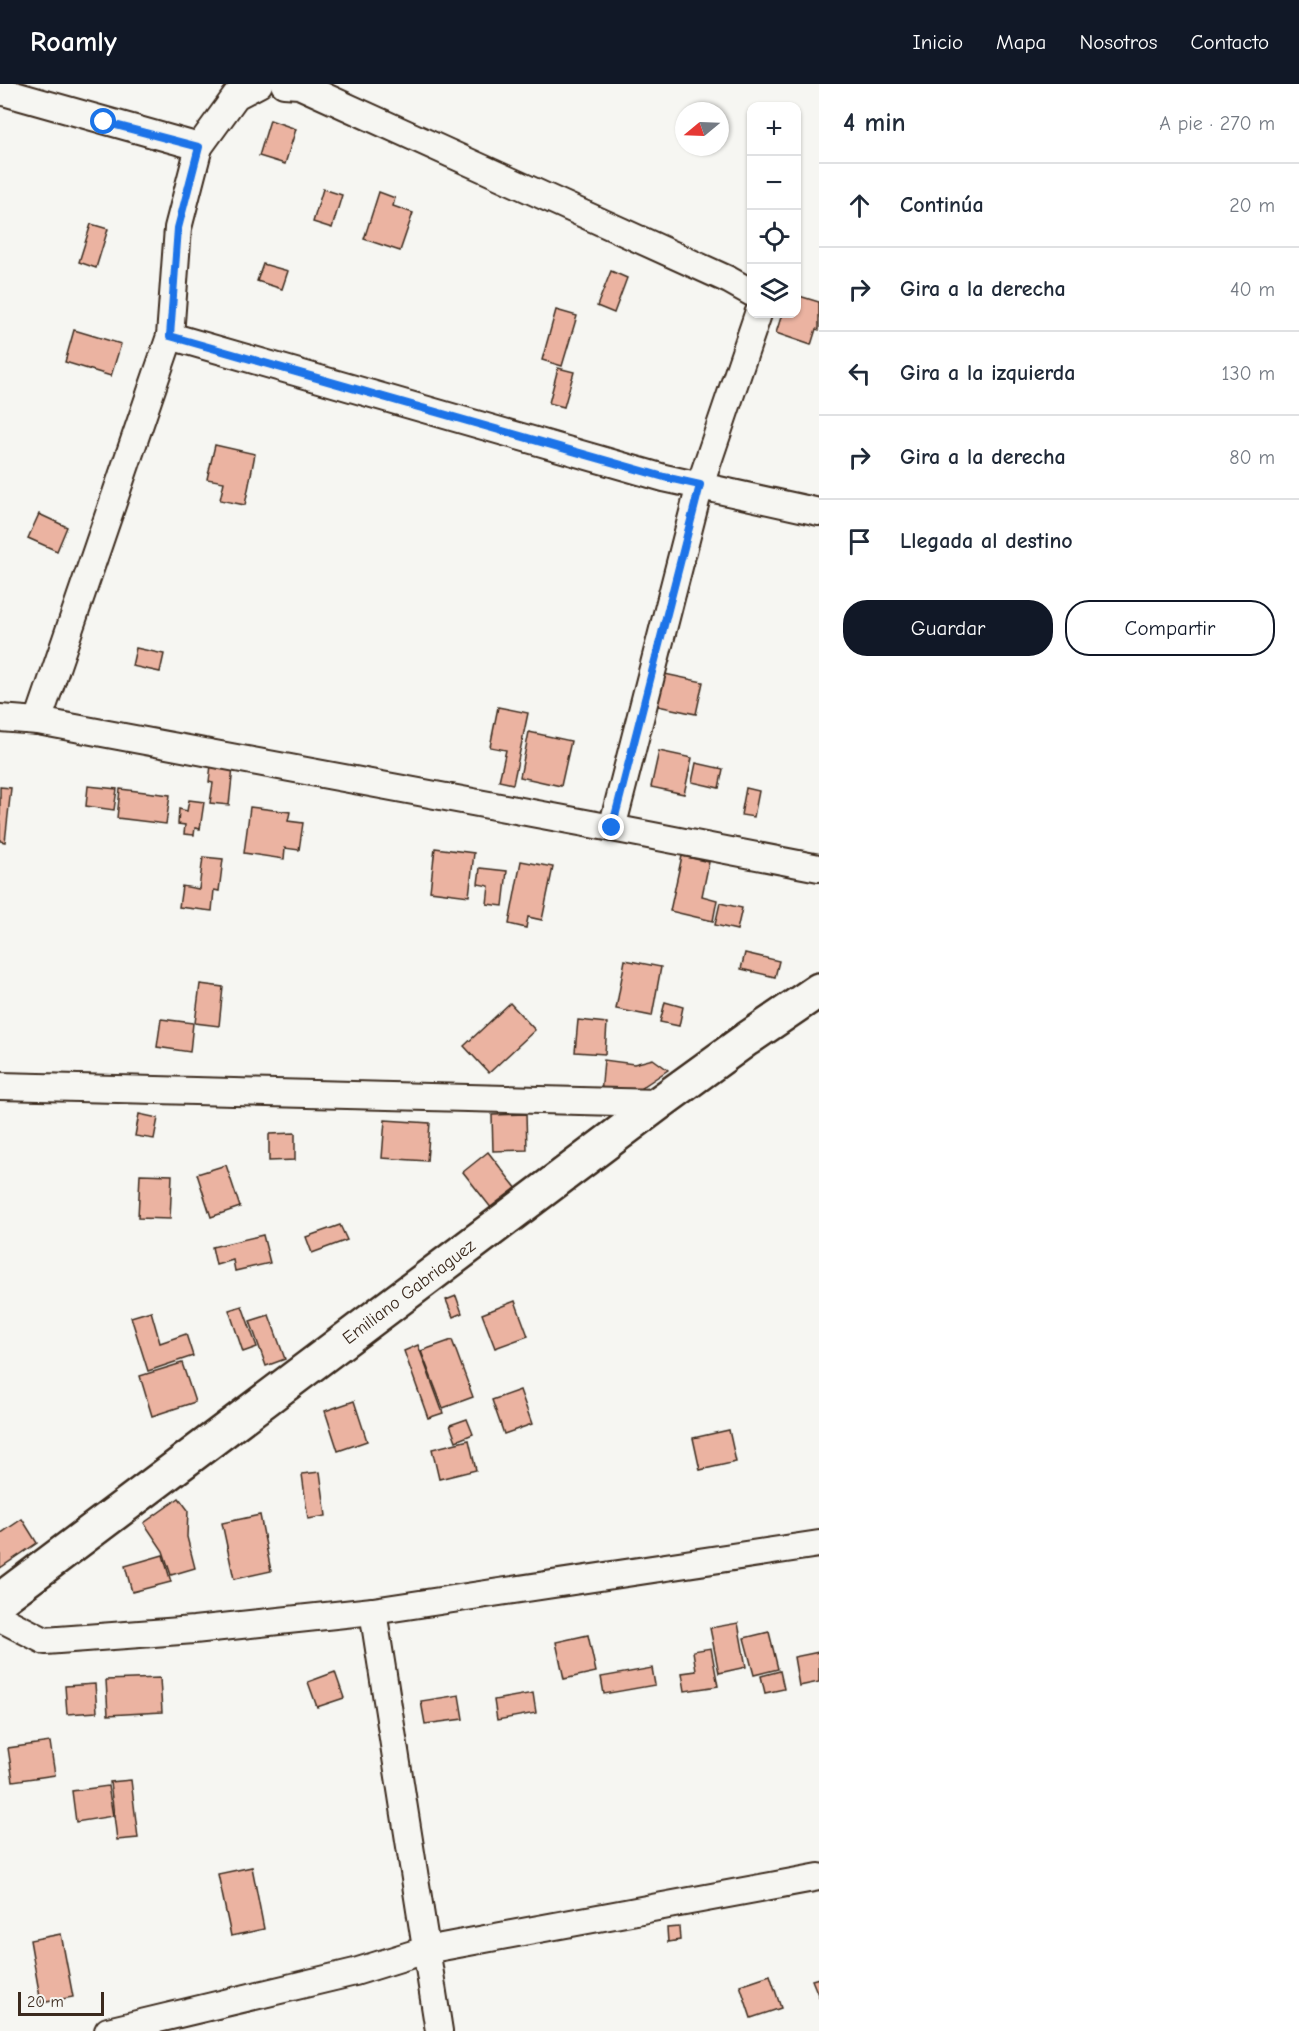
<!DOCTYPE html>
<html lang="es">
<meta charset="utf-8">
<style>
body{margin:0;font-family:"Comic Neue",sans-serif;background:#f6f6f7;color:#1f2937}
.controls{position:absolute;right:18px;top:18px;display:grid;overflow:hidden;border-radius:12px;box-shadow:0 2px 4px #0004}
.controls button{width:54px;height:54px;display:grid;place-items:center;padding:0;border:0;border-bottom:2px solid #e0e1e3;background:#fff;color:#1f2937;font:30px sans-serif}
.compass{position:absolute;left:675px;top:18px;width:54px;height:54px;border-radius:50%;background:#fff;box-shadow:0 2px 4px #0004;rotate:251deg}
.scale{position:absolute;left:18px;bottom:15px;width:86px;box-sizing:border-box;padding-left:6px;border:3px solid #3b2a1e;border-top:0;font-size:16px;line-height:21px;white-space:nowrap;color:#3b2a1e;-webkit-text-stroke:4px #f6f6f2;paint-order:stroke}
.stop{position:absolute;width:18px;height:18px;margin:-14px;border:4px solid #1a73e8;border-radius:50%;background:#fff}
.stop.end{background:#1a73e8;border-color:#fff;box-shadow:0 2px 6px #0008}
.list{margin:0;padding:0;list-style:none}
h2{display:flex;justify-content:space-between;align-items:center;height:78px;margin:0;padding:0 24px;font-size:26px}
h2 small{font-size:20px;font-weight:400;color:#747a83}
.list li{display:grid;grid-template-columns:39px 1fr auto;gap:18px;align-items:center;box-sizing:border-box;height:84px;padding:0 24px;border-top:2px solid #e0e1e3}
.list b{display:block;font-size:22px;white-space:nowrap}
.list em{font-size:20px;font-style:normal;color:#747a83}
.actions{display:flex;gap:12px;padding:18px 24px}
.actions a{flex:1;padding:14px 0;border:2px solid #111827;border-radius:24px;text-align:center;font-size:21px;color:#111827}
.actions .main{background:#111827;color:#fff}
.icon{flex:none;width:33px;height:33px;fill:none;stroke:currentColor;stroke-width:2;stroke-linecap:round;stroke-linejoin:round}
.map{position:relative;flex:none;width:819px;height:1947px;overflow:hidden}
header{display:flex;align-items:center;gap:36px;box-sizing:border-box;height:84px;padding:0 30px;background:#111827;color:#fff}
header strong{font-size:28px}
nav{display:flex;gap:33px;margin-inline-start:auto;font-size:21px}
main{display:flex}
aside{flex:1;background:#fff}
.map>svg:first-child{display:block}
.building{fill:#ebb3a1;stroke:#3b2a1e;stroke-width:1.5}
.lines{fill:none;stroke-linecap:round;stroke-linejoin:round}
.minor-casing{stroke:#3b2a1e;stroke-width:30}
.secondary-casing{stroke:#3b2a1e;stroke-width:38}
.minor{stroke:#f6f6f2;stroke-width:26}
.secondary{stroke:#f6f6f2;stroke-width:33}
.route{stroke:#1a73e8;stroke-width:8}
.labels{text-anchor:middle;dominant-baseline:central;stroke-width:4.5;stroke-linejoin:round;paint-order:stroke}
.street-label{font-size:18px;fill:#3b2a1e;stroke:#f6f6f2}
</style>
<header>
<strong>Roamly</strong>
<nav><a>Inicio</a><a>Mapa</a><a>Nosotros</a><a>Contacto</a></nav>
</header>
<main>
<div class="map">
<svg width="819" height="1947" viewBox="0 0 819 1947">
<rect width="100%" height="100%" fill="#f6f6f2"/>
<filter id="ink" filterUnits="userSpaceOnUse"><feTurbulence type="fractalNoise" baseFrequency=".0167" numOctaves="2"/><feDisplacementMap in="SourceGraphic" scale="12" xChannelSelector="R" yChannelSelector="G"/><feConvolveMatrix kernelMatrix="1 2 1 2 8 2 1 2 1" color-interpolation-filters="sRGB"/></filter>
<g filter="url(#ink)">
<g class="building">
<polygon points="270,36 296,45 285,80 259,72"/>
<polygon points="323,105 342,111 332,144 313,138"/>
<polygon points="379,108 395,114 393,122 413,129 400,167 364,155"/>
<polygon points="91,140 108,145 96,184 79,178"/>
<polygon points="263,180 288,187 282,205 257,197"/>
<polygon points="611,187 627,194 614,229 597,222"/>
<polygon points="796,211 819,218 819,246 816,245 811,261 776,249 782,230 796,230"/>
<polygon points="556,226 577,232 562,282 542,276"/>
<polygon points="74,246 121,260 111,292 65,278"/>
<polygon points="558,284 574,288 564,323 549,319"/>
<polygon points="215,361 255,370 245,421 220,416 224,398 207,395"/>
<polygon points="39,430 67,443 57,467 28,454"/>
<polygon points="136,564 164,570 160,588 132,582"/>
<polygon points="660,589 703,598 696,630 653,621"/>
<polygon points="498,623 528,629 513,700 499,697 506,666 490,663"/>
<polygon points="529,648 571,657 561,702 520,693"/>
<polygon points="659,667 692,674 684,710 651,703"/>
<polygon points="696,679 723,685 719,704 692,698"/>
<polygon points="211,681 233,684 229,721 210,719 213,699 209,698"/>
<polygon points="88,702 117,705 114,726 86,722"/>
<polygon points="0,703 11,704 5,758 0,757"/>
<polygon points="746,704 759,707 754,733 741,731"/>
<polygon points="120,705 170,711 166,740 117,734"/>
<polygon points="189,716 204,718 200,745 195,744 194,751 184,750 185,741 178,740 179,725 187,727"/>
<polygon points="250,723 290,728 288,737 303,739 299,766 285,764 284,775 244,769"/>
<polygon points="435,764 474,769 469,812 430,807"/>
<polygon points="682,772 709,778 702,812 717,816 713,837 670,827"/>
<polygon points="203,773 223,775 219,807 214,806 212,827 179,823 182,802 199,805"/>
<polygon points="521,777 553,783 542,836 528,833 526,844 509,840"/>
<polygon points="480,784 507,787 503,822 487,820 489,802 478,800"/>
<polygon points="720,819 742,824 737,846 715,841"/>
<polygon points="745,869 779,877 775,893 741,885"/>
<polygon points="625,876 661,883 652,932 616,925"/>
<polygon points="200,900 223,903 219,942 195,939"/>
<polygon points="665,918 683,923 679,942 660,938"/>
<polygon points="510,919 535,946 489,989 464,962"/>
<polygon points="161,935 193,939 190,968 157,963"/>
<polygon points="578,936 607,939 605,970 575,968"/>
<polygon points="653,975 668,986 626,1014 601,1010 604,976 634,980"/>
<polygon points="139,1030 158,1034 154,1055 135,1052"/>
<polygon points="526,1030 527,1066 493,1067 492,1031"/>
<polygon points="385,1036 430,1039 427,1077 382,1074"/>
<polygon points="295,1049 295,1076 269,1077 269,1050"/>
<polygon points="488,1068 517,1105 492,1125 463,1088"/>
<polygon points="226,1081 240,1123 211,1133 197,1090"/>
<polygon points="140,1090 172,1091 170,1135 138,1134"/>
<polygon points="340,1141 347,1156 312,1169 306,1153"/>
<polygon points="263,1151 270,1179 235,1187 233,1176 216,1181 212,1163"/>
<polygon points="456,1212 462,1229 453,1233 446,1216"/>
<polygon points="515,1217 528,1252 495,1264 482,1230"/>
<polygon points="242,1222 257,1263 243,1268 229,1226"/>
<polygon points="151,1227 160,1259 186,1250 193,1272 148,1287 131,1233"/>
<polygon points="269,1231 285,1275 266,1282 250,1237"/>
<polygon points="452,1256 473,1313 443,1324 421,1267"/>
<polygon points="418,1261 443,1329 428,1334 404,1267"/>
<polygon points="182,1279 195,1318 152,1332 140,1292"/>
<polygon points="520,1306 532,1340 504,1350 492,1316"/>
<polygon points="354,1317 367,1357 338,1367 325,1327"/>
<polygon points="467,1335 473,1350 456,1357 450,1341"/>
<polygon points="729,1346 736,1378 700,1386 693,1354"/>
<polygon points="469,1356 476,1386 439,1395 432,1365"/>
<polygon points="320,1388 326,1432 308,1435 302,1390"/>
<polygon points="179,1414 188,1426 187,1453 195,1484 171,1491 163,1467 144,1439"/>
<polygon points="260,1431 271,1487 234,1495 222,1439"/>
<polygon points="22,1435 37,1459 0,1484 0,1450"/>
<polygon points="163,1471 171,1498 132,1508 125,1482"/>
<polygon points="738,1539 746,1583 719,1589 710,1544"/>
<polygon points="769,1548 778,1585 754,1591 744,1554"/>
<polygon points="588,1551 596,1588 564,1595 556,1558"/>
<polygon points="711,1564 718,1602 685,1607 682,1589 696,1587 693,1567"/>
<polygon points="819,1568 819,1598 799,1602 794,1573"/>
<polygon points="652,1584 655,1601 604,1610 601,1593"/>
<polygon points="780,1587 784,1605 765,1609 761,1592"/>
<polygon points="335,1588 344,1614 317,1623 308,1598"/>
<polygon points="160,1594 162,1628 108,1631 106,1596"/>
<polygon points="95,1600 97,1628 67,1630 65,1602"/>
<polygon points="533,1609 536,1629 497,1636 494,1616"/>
<polygon points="459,1611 463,1635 425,1640 421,1617"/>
<polygon points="50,1658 55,1691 13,1697 8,1664"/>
<polygon points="131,1696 138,1754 117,1756 110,1698"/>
<polygon points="108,1702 113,1732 76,1738 72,1707"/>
<polygon points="252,1783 264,1845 231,1852 218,1790"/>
<polygon points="679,1843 680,1856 668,1858 667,1844"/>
<polygon points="61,1850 73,1913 41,1919 30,1856"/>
<polygon points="770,1891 781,1924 751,1934 740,1901"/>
<polygon points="819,1894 819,1913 812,1896"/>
</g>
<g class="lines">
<g class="minor-casing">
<g id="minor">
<polyline points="284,0 299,1 729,196 752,209"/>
<polyline points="0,7 199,63 178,144 170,252 38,637"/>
<polyline points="199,63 236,12 259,0"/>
<polyline points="170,252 664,394 819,428"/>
<polyline points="0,634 38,637 612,744 819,784"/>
<polyline points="612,744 700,401 758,230"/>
<polyline points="0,1002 659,1019"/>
<polyline points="373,1527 439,1947"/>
<polyline points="0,1534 45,1557 194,1546 373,1527 819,1460"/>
<polyline points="108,1947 355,1888 426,1866 819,1793"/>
</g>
</g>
<g class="secondary-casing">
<g id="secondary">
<path id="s1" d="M0,1516L659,1019L747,955L819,906"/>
</g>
</g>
<use href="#minor" class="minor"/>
<use href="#secondary" class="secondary"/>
</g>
</g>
<g class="lines" filter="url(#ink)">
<polyline class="route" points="104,38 199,63 178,144 170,252 664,393 700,401 612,744"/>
</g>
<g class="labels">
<g class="street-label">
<text stroke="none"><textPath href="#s1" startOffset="512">Emiliano Gabriaguez</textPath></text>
</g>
</g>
</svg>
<div class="controls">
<button>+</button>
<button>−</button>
<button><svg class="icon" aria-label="locate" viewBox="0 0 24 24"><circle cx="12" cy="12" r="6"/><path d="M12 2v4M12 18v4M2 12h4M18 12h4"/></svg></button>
<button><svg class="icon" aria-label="layers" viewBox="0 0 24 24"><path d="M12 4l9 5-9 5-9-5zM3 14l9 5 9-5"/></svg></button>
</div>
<svg class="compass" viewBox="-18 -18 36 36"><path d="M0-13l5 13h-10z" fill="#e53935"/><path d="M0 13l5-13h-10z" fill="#747a83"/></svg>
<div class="scale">20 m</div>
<div class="stop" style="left:104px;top:38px"></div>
<div class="stop end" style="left:612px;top:744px"></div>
</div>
<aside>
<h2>4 min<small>A pie · 270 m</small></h2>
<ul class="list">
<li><svg class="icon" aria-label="ahead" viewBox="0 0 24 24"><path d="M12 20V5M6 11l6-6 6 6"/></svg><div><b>Continúa</b></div><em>20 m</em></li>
<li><svg class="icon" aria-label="right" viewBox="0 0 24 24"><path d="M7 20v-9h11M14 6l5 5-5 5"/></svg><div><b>Gira a la derecha</b></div><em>40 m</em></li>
<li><svg class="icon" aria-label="left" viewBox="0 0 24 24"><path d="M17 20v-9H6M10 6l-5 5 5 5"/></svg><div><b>Gira a la izquierda</b></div><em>130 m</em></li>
<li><svg class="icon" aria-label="right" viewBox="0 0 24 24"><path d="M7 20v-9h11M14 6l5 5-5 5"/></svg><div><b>Gira a la derecha</b></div><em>80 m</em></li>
<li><svg class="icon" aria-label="arrive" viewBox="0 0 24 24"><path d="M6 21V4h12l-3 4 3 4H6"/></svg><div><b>Llegada al destino</b></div></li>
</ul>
<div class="actions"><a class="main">Guardar</a><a>Compartir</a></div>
</aside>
</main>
